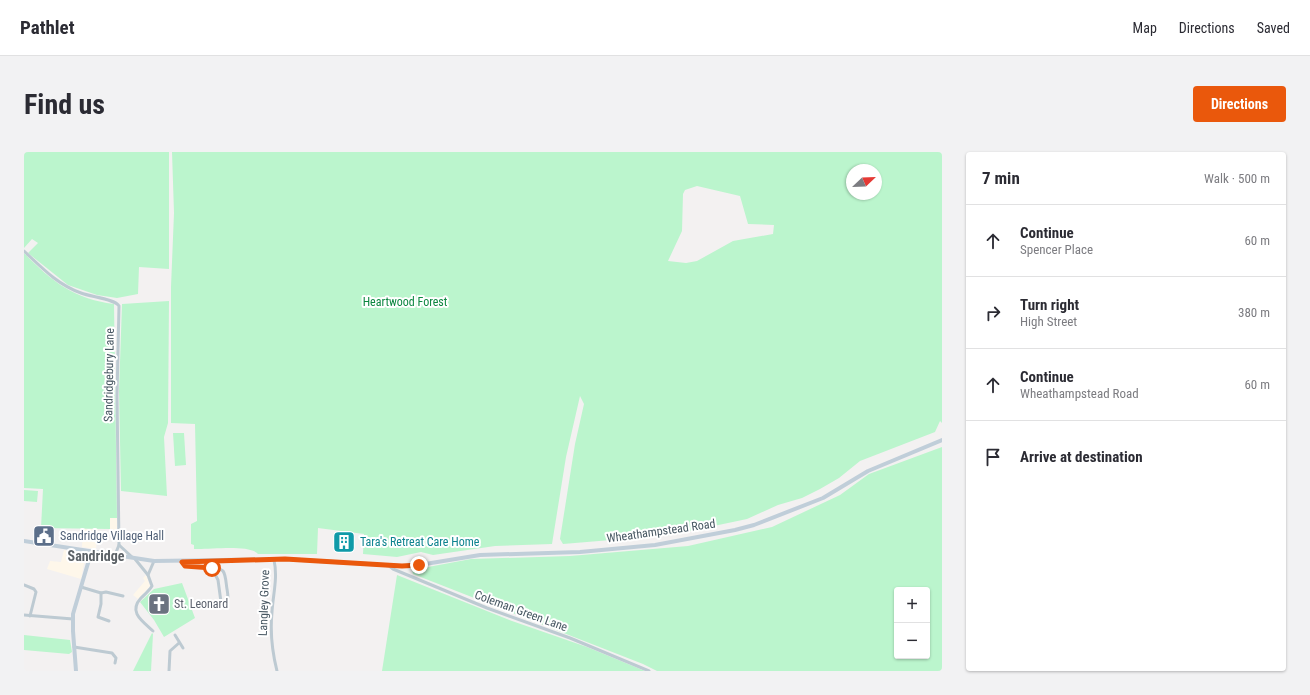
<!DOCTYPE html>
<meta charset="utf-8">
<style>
body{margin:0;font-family:"Roboto Condensed",sans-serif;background:#f2f2f3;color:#2b2b33}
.controls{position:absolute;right:12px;bottom:12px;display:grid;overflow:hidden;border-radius:4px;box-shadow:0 1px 3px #0004}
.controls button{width:36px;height:36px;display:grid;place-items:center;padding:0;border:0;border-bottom:1px solid #e1e1e2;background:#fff;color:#2b2b33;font:20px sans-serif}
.compass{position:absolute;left:822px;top:12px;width:36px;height:36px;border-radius:50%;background:#fff;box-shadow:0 1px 3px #0004;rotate:67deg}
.stop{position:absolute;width:12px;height:12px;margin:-9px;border:3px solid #ea580c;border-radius:50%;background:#fff}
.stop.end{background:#ea580c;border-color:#fff;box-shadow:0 1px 4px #0008}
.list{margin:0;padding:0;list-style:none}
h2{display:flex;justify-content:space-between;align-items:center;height:52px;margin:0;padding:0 16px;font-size:17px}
h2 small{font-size:13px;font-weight:400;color:#7c7c81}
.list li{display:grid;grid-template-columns:26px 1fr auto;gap:12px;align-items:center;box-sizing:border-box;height:72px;padding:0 16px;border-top:1px solid #e1e1e2}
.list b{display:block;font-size:15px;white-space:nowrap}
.list p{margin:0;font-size:13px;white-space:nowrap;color:#7c7c81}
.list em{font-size:13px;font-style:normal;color:#7c7c81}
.icon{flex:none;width:22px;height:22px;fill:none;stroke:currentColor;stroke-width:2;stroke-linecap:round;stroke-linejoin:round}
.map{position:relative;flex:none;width:918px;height:519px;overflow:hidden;border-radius:4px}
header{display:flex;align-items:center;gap:24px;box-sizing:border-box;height:56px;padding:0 20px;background:#fff;border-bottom:1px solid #e1e1e2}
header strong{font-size:19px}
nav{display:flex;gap:22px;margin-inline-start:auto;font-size:14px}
.intro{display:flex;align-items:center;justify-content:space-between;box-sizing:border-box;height:96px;padding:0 24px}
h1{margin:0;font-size:28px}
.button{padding:10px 18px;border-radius:4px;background:#ea580c;color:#fff;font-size:14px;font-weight:700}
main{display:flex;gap:24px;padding:0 24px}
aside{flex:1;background:#fff;border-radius:4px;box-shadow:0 1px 3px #0004}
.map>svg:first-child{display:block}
.commercial{fill:#fef7ea}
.green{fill:#bbf5cd;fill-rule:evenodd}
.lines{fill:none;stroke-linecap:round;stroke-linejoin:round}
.street{stroke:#bdcad2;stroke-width:3}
.secondary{stroke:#c0ced9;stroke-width:4}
.route{stroke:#ea580c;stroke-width:5}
.labels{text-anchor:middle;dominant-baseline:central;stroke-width:4;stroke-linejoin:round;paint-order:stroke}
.park-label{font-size:12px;fill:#0c8740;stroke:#fff}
.street-label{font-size:12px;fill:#465661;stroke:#fff}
.service-label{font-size:12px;fill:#4e5e75;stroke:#fff;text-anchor:start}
.culture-label{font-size:12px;fill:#0d838f;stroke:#fff;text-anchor:start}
.worship-label{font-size:12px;fill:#5b616d;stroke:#fff;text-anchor:start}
.quarter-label{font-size:14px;font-weight:bold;fill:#5c6267;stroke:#fff}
</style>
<header>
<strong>Pathlet</strong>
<nav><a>Map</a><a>Directions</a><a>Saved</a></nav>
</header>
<div class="intro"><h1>Find us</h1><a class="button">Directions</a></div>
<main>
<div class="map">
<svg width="918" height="519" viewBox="0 0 918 519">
<rect width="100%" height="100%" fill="#f3f1f1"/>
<g class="commercial">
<polygon points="86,366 93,366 93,383 86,384"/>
<polygon points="59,377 74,377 72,397 58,395"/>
<polygon points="40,398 62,402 57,427 23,417 26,409 37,410"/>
<polygon points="122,423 126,434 114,447 109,443 121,429 119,426"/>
</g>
<g class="green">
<polygon points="0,0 145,0 145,117 115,115 114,142 93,146 73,143 44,133 4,101 14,91 8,87 0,96"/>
<path d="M148,0H918V271L916,269L911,280L836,309L815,326L796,337L778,346L754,353L723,367L647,383L539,392L536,387L551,292L560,252L556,244L542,305L528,392L471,394L409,403L397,400L373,405L339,402L340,382L294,376L293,402H234C225,392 184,398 170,397V393L167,392V372L173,369L171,272L147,271V135L150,61ZM828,18H852V42H828ZM673,34L716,44L724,72L750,73L749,82L709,89L673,109L662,111L644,109L658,79L659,42L661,38Z"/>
<path d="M0,101C27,129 50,147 90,152L93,366H86V377L17,376L19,337L0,336Z"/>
<polygon points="145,149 144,271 140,285 143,344 97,339 95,239 98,152"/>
<polygon points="149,281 160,281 162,313 151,314"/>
<path d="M918,295V519H633L619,512L389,422L388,418L447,407L546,404L664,394L748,375L816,343L845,322ZM873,438H903V504H873Z"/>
<polygon points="0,338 14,339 13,350 0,349"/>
<polygon points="373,423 488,469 563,495 621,519 358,519"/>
<polygon points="158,431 171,466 140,485 130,468 116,450 130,437"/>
<polygon points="128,481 129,482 127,519 109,519"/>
<polygon points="0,483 46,488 48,500 45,502 0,498"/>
</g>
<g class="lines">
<g class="street">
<path d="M0,99C18,116 34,133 57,141C67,145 91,147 95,154L93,244L95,393L91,403"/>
<polyline points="95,393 108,405"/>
<path d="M111,407L124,423L128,434C125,439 121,442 117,446C104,460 118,469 129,479"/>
<path d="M250,408C254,426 249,442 248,460C246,480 248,499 253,519"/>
<path d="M158,410L161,414C169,415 194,413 199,419C202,423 202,432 203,437C204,443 205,448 201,452L197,450L194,428L188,416"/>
<polyline points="364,413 369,417 463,456 546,486 625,519"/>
<polyline points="124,423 130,409"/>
<polyline points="0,433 10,437 12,440 6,464"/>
<polyline points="57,435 77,441 77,452 74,465 85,469"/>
<polyline points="77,441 82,440 99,444"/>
<polyline points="0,463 49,467"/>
<polyline points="151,483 159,496"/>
<polyline points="50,495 88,501 92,506 91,511"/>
<polyline points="145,519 146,499 155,491"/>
</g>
<g class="secondary">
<polyline points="0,389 130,409 261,407 377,414 395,413 456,403 556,400 631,393 711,378 730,373 799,346 844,319 918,288"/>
<polyline points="52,519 49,479 49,462 67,401"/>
</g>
</g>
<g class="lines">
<polyline class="route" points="188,416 161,414 158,410 261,407 378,414 395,413"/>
</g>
<defs>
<g id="civic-square" transform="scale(1.15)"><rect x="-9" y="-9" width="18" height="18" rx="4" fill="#5c6f8a" stroke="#fff"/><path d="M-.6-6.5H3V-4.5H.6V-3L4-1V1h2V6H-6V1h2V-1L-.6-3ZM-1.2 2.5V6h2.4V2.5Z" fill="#fff"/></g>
<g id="building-square" transform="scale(1.15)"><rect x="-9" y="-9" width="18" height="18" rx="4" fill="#0f9aa8" stroke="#fff"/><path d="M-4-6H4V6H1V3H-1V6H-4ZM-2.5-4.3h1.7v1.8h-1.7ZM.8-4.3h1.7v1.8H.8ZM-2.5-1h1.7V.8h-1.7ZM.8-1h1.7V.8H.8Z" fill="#fff"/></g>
<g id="church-square" transform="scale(1.15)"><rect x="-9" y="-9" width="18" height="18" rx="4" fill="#6b7280" stroke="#fff"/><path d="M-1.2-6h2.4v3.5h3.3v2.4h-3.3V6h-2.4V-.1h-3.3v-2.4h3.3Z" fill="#fff"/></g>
</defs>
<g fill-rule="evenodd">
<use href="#civic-square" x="20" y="384"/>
<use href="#building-square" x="320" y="390"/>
<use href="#church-square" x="135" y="452"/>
</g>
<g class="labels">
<g class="park-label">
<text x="381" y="150">Heartwood Forest</text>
</g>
<g class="street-label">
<text transform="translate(85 223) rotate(-89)">Sandridgebury Lane</text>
<text transform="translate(637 379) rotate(-8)">Wheathampstead Road</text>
<text transform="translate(240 451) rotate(-88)">Langley Grove</text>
<text transform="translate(497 459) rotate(20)">Coleman Green Lane</text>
</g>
<g class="service-label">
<text x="36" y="384">Sandridge Village Hall</text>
</g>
<g class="culture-label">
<text x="336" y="390">Tara's Retreat Care Home</text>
</g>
<g class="worship-label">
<text x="150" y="452">St. Leonard</text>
</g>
<g class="quarter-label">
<text x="72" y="404">Sandridge</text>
</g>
</g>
</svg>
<div class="controls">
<button>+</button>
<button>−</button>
</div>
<svg class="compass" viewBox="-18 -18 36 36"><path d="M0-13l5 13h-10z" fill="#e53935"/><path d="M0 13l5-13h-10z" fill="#7c7c81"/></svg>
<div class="stop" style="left:188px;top:416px"></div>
<div class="stop end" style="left:395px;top:413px"></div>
</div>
<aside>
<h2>7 min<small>Walk · 500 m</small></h2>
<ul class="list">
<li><svg class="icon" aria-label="ahead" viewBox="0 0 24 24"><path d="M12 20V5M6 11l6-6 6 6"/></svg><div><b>Continue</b><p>Spencer Place</p></div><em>60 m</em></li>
<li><svg class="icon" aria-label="right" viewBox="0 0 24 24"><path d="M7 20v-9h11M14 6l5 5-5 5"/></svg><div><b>Turn right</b><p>High Street</p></div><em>380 m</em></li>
<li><svg class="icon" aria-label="ahead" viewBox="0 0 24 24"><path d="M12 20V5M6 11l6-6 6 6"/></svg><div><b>Continue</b><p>Wheathampstead Road</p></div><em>60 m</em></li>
<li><svg class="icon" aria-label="arrive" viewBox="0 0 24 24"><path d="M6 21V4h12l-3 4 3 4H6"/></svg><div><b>Arrive at destination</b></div></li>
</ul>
</aside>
</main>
